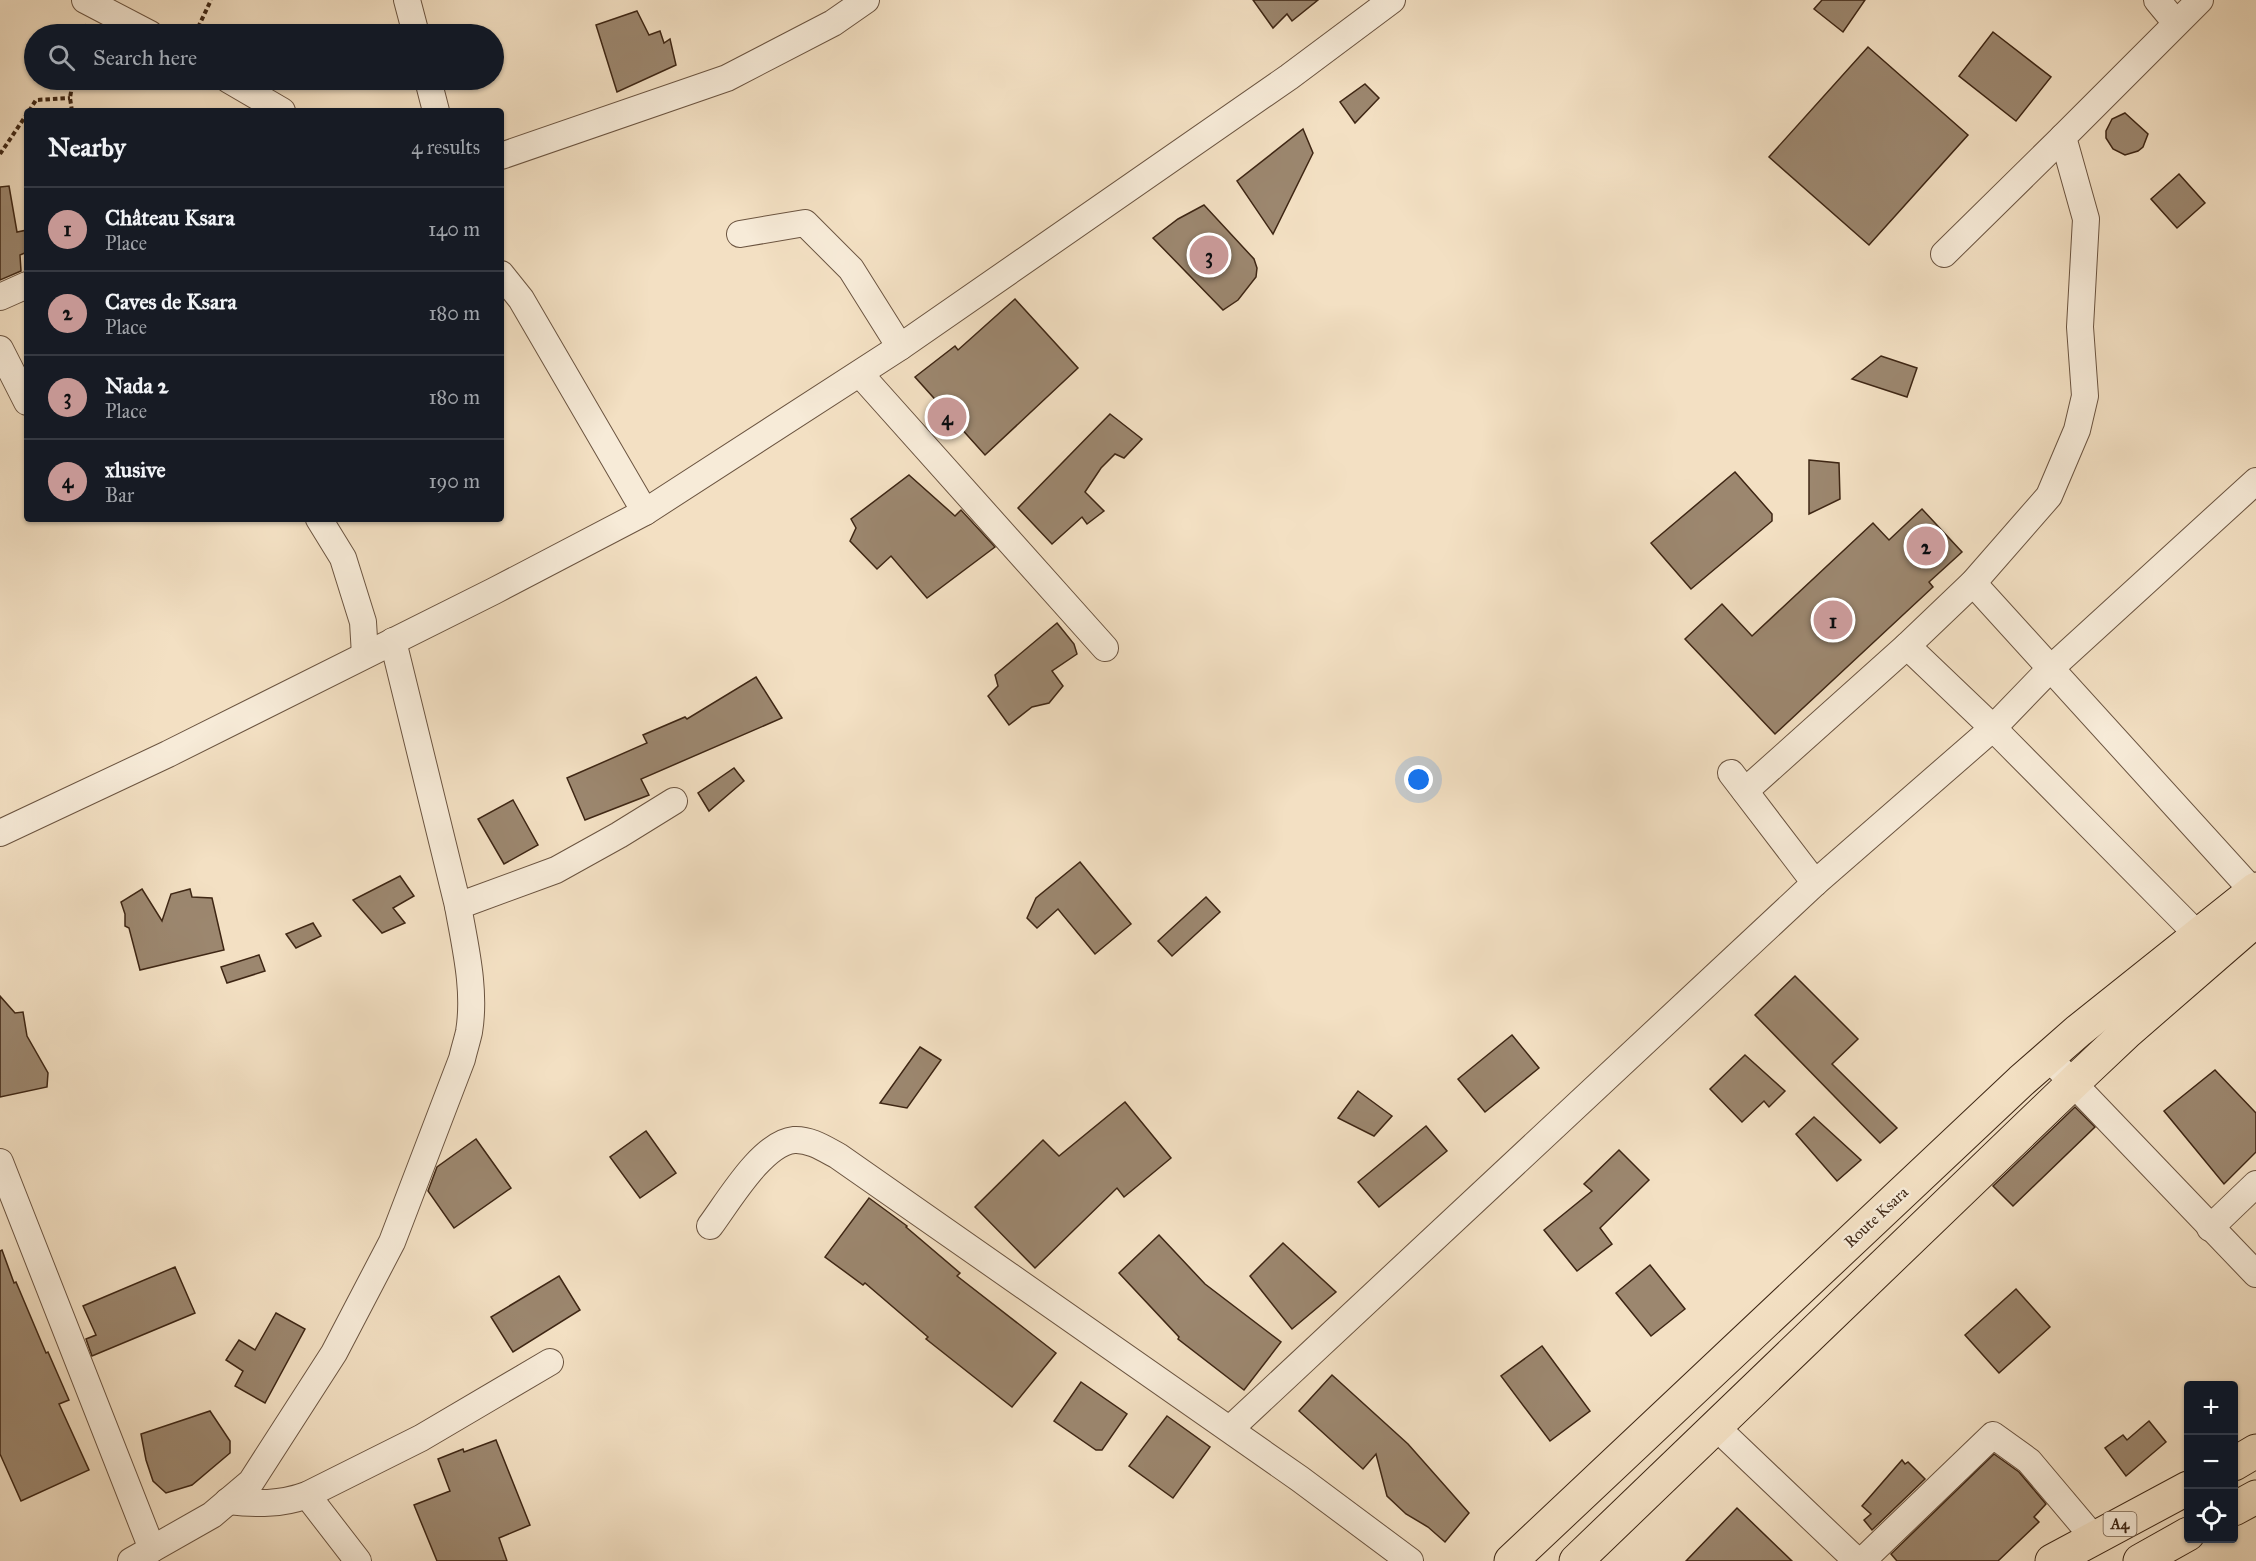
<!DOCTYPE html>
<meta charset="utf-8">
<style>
body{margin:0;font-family:"IM FELL Great Primer",serif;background:#20242c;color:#f1f3f6}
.controls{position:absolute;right:18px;bottom:18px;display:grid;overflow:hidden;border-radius:6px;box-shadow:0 2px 4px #0004}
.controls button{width:54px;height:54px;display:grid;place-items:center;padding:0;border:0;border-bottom:2px solid #363941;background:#171b24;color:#f1f3f6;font:30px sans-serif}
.you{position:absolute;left:1419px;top:780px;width:21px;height:21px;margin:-15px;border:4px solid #fff;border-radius:50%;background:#1a73e8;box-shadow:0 0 0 9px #1a73e833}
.badge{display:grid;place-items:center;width:39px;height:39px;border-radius:50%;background:#c59692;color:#111;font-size:20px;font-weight:700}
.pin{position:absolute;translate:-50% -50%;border:3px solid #fff;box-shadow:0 2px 6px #0006}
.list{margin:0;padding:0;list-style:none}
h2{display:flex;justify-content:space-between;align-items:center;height:78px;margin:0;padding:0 24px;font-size:26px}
h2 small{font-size:20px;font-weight:400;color:#9ea1a6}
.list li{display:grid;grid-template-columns:39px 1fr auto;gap:18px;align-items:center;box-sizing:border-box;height:84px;padding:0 24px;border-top:2px solid #363941}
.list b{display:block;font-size:22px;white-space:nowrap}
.list p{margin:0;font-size:20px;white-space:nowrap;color:#9ea1a6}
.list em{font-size:20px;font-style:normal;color:#9ea1a6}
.icon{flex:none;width:33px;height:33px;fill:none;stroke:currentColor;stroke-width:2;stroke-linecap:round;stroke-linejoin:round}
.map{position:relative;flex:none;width:2256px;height:1561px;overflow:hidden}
.search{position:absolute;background:#171b24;box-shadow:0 2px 4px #0004;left:24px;top:24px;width:480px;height:66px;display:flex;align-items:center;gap:15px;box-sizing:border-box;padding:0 21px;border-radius:33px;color:#9ea1a6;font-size:22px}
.panel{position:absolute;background:#171b24;box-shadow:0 2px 4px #0004;left:24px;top:108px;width:480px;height:414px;border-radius:6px}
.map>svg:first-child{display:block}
.building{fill:#9c876f;stroke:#3e2614;stroke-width:1.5}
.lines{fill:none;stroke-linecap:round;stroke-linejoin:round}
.minor-casing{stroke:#6b5440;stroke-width:28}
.major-casing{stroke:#3e2614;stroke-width:35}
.highway-casing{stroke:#3e2614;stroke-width:35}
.path{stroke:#3e2614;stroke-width:4;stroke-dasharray:4.5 3;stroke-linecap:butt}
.minor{stroke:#f7ebd8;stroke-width:26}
.major{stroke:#f3e0c3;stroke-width:33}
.highway{stroke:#f3e0c3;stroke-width:33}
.labels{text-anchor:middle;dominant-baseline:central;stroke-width:5;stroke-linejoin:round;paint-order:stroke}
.shield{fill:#f7ebd8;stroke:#76614f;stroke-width:1.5}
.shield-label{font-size:15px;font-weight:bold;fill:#3e2614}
.street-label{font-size:16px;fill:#3e2614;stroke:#f7ebd8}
</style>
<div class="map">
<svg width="2256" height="1561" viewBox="0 0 2256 1561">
<rect width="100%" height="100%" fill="#f3e0c3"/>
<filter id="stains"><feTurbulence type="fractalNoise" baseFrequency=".00333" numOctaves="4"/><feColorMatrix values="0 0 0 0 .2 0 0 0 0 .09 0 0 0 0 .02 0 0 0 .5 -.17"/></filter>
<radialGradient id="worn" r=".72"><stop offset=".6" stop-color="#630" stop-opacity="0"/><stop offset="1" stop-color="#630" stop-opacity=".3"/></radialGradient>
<g class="building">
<polygon points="1253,0 1318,0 1292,21 1287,14 1273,28"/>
<polygon points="1822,0 1865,0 1843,32 1814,9"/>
<polygon points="637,11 649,35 660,31 664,43 670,39 676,65 617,92 596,25"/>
<polygon points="1993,32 2051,77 2016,121 1959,76"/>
<polygon points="1868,47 1968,135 1869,245 1769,157"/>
<polygon points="1365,84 1379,98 1355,123 1340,102"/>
<polygon points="2125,113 2148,134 2143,147 2138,151 2125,155 2113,149 2106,138 2106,131 2112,119"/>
<polygon points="1303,129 1313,153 1273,234 1237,181"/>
<polygon points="2179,174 2205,203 2177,228 2151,199"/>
<polygon points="9,186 17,232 27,230 27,252 20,255 21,271 0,280 0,187"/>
<polygon points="1204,205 1254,259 1257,268 1256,277 1238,300 1223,310 1153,238 1178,219"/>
<polygon points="1015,299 1078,368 985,455 915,377 955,346 958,350"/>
<polygon points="1881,356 1917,368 1907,397 1852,379"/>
<polygon points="1110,414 1142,439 1124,458 1115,454 1101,468 1085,492 1104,511 1087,524 1082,517 1052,544 1018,508"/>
<polygon points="1809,460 1839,463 1840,499 1809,514"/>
<polygon points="1735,472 1772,514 1772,521 1691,589 1651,543"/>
<polygon points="909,475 955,516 961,510 995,547 927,598 891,556 877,569 850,541 856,528 851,519"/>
<polygon points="1922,509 1962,552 1929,582 1933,587 1775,734 1685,639 1722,604 1752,636 1873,523 1889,540"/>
<polygon points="1057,623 1074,644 1077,654 1052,671 1063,686 1049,703 1032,707 1009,725 988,696 998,686 995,675"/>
<polygon points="756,677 782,718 641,779 649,795 585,820 567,778 647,743 643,735 685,717 687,719"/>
<polygon points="734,768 744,781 709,811 698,793"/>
<polygon points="513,800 538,845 504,864 478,819"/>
<polygon points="1080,862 1131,924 1095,954 1058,909 1037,928 1027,918 1036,898"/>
<polygon points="400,876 414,896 393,908 405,923 382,933 353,900"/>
<polygon points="142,889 162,921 171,894 190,889 192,897 212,898 224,950 140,970 129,928 125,926 125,914 121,902"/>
<polygon points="1206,897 1220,912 1172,956 1158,941"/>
<polygon points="313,923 321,936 296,948 286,934"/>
<polygon points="259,955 265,971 227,983 221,967"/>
<polygon points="1795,976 1858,1039 1832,1064 1897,1128 1880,1143 1755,1015"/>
<polygon points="0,996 15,1013 23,1012 27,1036 48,1073 47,1087 0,1097"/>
<polygon points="1512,1035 1539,1068 1485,1112 1458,1079"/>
<polygon points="920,1047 941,1060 907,1108 880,1103"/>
<polygon points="1745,1055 1785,1091 1769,1107 1764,1101 1742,1122 1710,1089"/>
<polygon points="2215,1070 2256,1113 2256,1152 2224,1184 2164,1111"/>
<polygon points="1358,1091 1392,1116 1374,1136 1338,1118"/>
<polygon points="1125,1102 1171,1158 1124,1197 1117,1188 1035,1268 975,1207 1043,1140 1059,1156"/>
<polygon points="2075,1107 2095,1127 2013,1206 1993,1186"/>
<polygon points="1814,1117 1861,1160 1837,1181 1796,1134"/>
<polygon points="1426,1126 1447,1151 1379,1207 1358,1182"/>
<polygon points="646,1131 676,1173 640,1198 610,1157"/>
<polygon points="476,1139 511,1188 454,1228 428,1191 437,1167"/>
<polygon points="1619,1150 1649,1180 1600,1228 1612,1244 1577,1271 1544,1230 1592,1191 1584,1184"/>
<polygon points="869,1198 907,1226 906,1227 960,1273 957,1276 1056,1353 1012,1407 926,1339 928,1337 865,1283 863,1285 825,1257"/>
<polygon points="1159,1235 1205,1284 1281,1342 1244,1390 1178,1339 1179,1337 1119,1273"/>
<polygon points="1283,1243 1336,1292 1292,1329 1250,1276"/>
<polygon points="2,1250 14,1283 16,1282 46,1353 48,1352 69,1400 59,1404 89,1470 21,1501 0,1454 0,1251"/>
<polygon points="1650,1265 1685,1309 1651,1336 1616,1293"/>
<polygon points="175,1267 195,1313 92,1356 86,1339 96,1335 83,1306"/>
<polygon points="559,1276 580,1310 513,1352 491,1317"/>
<polygon points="2016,1289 2050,1327 1999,1373 1965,1335"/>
<polygon points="276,1313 305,1329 265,1403 235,1386 243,1371 226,1360 239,1340 255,1350"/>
<polygon points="1542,1346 1590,1411 1550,1441 1501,1376"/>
<polygon points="1332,1375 1408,1444 1469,1513 1445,1542 1428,1527 1406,1514 1387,1496 1376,1454 1363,1469 1299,1411"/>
<polygon points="1081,1382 1127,1414 1102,1450 1096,1450 1054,1421"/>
<polygon points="210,1411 230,1441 230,1453 192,1485 166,1493 153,1481 146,1460 141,1434"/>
<polygon points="1167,1416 1210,1447 1173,1498 1129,1466"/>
<polygon points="2149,1421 2166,1442 2126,1476 2105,1448 2123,1435 2127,1440"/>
<polygon points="496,1440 530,1525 499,1538 507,1561 437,1561 414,1505 450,1491 438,1459 463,1449 464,1452"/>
<polygon points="1994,1454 2019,1472 2046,1504 2034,1517 2039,1522 1998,1561 1897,1561 1891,1554"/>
<polygon points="1902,1460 1905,1464 1908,1462 1925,1479 1872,1530 1864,1520 1871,1514 1862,1506"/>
<polygon points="1737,1508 1792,1561 1686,1561"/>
</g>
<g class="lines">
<g class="minor-casing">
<g id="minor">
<polyline points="85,0 150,34"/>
<polyline points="407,0 416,34"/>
<polyline points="2157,0 2176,23"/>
<polyline points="229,80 282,111"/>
<polyline points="428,80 436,111"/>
<polyline points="501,156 727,78 833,23 866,0"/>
<polyline points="740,234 805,223 851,269 900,347"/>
<polyline points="1944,254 2063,137"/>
<polyline points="501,274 521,299 645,512"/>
<polyline points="0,297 27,285"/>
<polyline points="0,349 27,402"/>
<polyline points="860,374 1105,648"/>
<polyline points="319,519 343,558 363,622 365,655"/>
<polyline points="1973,583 2253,891"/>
<polyline points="1907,646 1993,728 2198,935"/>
<polyline points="1731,773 1815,883"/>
<polyline points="1745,791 1907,646 1973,583 2049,496 2077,430 2085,396 2080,327 2086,219 2063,137 2200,0"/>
<polyline points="0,833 168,754 494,591 645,512 900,347 1289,77 1392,0"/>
<polyline points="458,906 556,870 619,835 674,801"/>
<polyline points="2048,1057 2256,1274"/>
<polyline points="0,1162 152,1549"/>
<path d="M710,1226C728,1202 762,1143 794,1140C810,1139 825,1149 838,1156L1300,1479L1410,1561"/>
<polyline points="2210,1228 2256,1184"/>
<polyline points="1716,1427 1857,1561"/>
<polyline points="1230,1429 1815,883 1993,728 2050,669 2256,481"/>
<polyline points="307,1495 358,1561"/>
<path d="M228,1501C256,1504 280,1505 307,1495L421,1438L550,1362"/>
<path d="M131,1561L212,1515L251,1482L334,1353L392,1242L462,1059C464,1050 467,1041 469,1032C476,990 465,946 458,906L393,641"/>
<polyline points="1862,1561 1993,1435 2029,1461 2094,1538"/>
</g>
</g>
<g class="major-casing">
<g id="major">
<polyline points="1511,1561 2021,1081 2078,1031 2256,889"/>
<polyline points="1576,1561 2073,1083 2127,1032 2256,920"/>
</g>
</g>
<g class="highway-casing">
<g id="highway">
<polyline points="2234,1464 2256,1451"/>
<polyline points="2234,1509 2256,1497"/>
<polyline points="2052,1561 2188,1488"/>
<polyline points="2140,1561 2188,1534"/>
</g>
</g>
<g class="path">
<polyline points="80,34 87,25"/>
<polyline points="195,34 211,0"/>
<polyline points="29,111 36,100 70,98"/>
<polyline points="72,111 70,98 73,80"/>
<polyline points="0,154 27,114"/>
</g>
<use href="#minor" class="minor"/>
<use href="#major" class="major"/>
<use href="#highway" class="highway"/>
</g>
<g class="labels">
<rect class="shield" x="2103.5" y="1512" width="33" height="24" rx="4.5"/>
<g class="shield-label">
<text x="2120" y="1524">A4</text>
</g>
<g class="street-label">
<text transform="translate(1876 1217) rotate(-43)">Route Ksara</text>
</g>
</g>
<rect width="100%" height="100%" filter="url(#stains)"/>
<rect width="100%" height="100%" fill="url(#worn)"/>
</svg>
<div class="controls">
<button>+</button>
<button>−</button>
<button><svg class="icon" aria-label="locate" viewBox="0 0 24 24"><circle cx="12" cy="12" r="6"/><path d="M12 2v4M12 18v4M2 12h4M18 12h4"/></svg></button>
</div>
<div class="you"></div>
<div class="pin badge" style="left:1833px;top:620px">1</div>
<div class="pin badge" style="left:1926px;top:546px">2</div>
<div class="pin badge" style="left:1209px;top:255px">3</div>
<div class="pin badge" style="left:947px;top:417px">4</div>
<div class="search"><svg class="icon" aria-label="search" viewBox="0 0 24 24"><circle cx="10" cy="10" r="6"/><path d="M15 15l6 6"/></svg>Search here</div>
<section class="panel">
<h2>Nearby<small>4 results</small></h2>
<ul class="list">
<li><span class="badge">1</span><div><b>Château Ksara</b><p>Place</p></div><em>140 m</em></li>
<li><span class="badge">2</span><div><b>Caves de Ksara</b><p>Place</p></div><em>180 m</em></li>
<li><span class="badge">3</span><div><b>Nada 2</b><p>Place</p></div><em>180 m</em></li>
<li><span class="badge">4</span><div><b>xlusive</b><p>Bar</p></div><em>190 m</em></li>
</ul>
</section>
</div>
